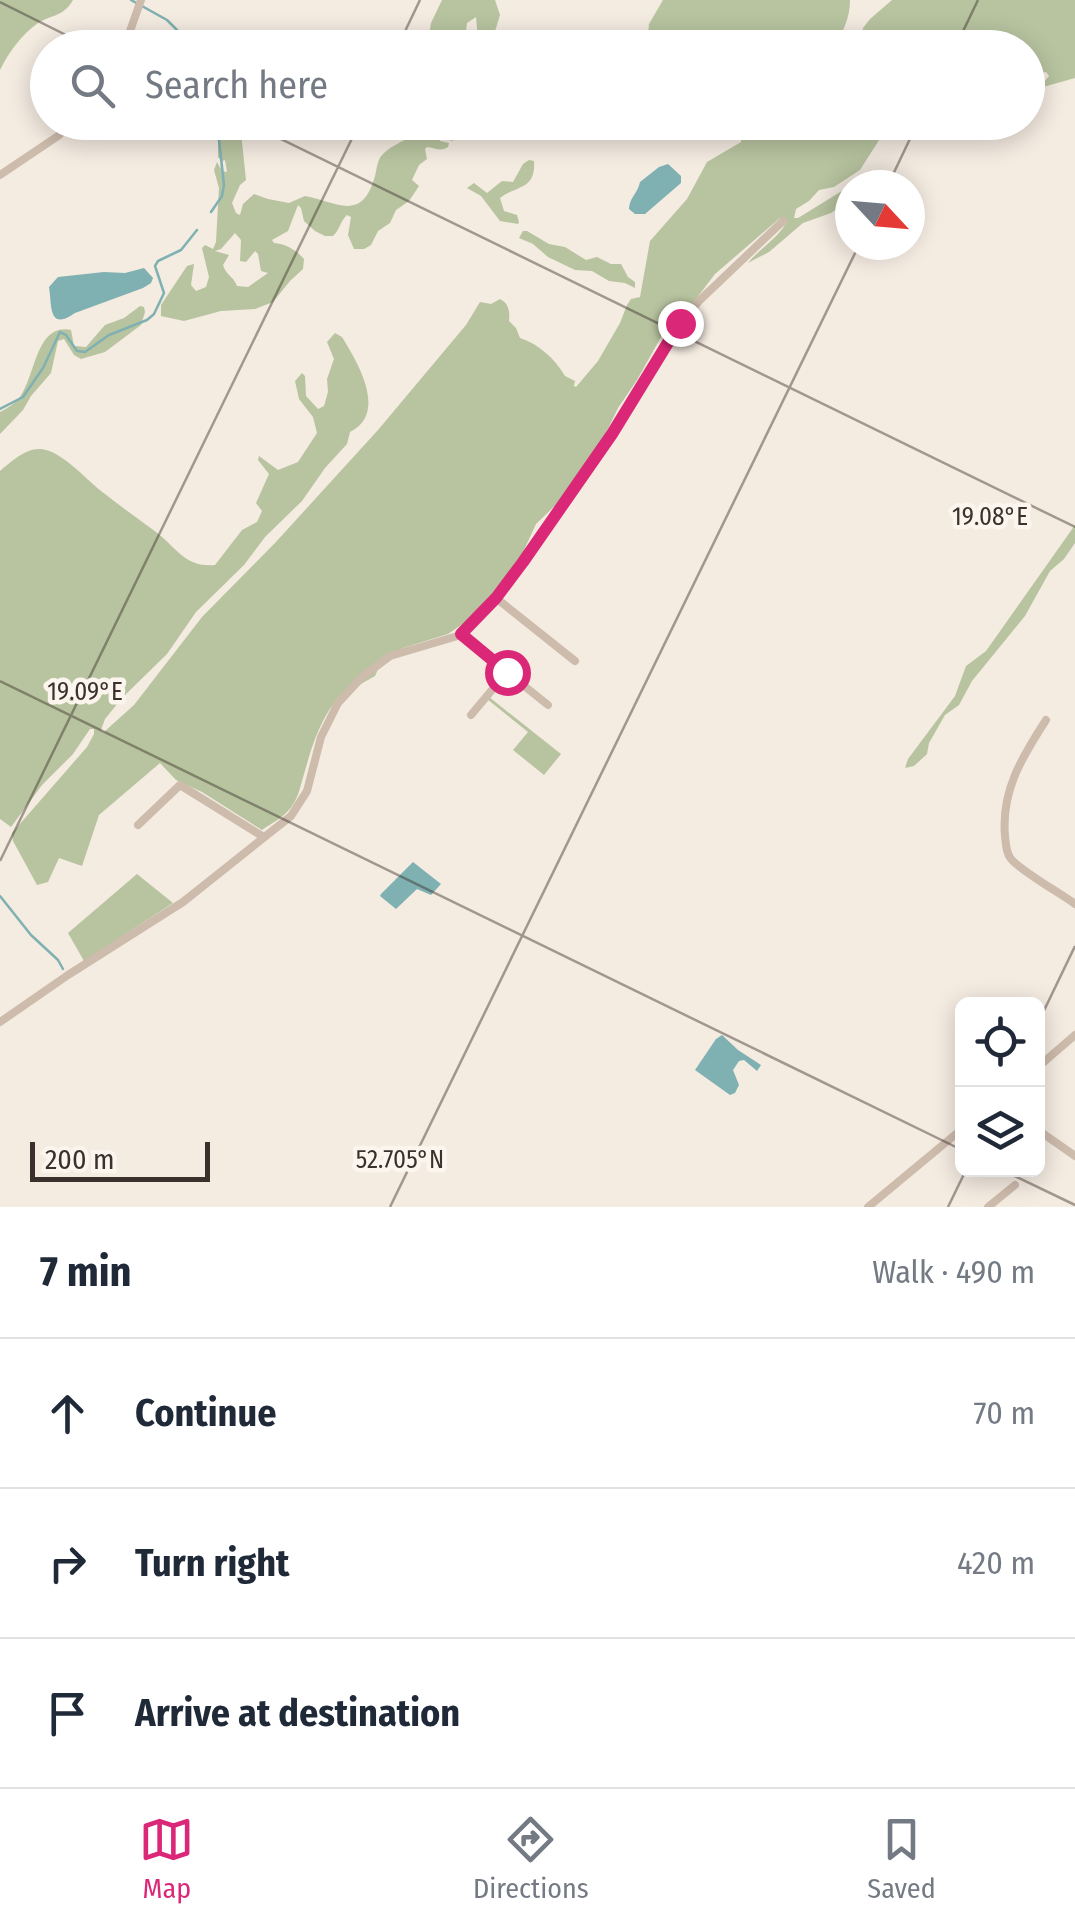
<!DOCTYPE html>
<meta charset="utf-8">
<style>
body{margin:0;font-family:"Fira Sans Condensed",sans-serif;background:#f2f2f3;color:#1f2937}
.controls{position:absolute;right:30px;bottom:30px;display:grid;overflow:hidden;border-radius:15px;box-shadow:0 5px 25px #0003}
.controls button{width:90px;height:90px;display:grid;place-items:center;padding:0;border:0;border-bottom:2px solid #e0e1e3;background:#fff;color:#1f2937;font:50px sans-serif}
.compass{position:absolute;left:835px;top:170px;width:90px;height:90px;border-radius:50%;background:#fff;box-shadow:0 5px 25px #0003;rotate:116deg}
.scale{position:absolute;left:30px;bottom:25px;width:180px;box-sizing:border-box;padding-left:10px;border:5px solid #3b302b;border-top:0;font-size:28px;line-height:35px;white-space:nowrap;color:#3b302b;-webkit-text-stroke:8px #fbf5ee;paint-order:stroke}
.stop{position:absolute;width:30px;height:30px;margin:-22px;border:8px solid #db2777;border-radius:50%;background:#fff}
.stop.end{background:#db2777;border-color:#fff;box-shadow:0 2px 10px #0008}
.list{margin:0;padding:0;list-style:none}
h2{display:flex;justify-content:space-between;align-items:center;height:130px;margin:0;padding:0 40px;font-size:42px}
h2 small{font-size:32px;font-weight:400;color:#747a83}
.list li{display:grid;grid-template-columns:65px 1fr auto;gap:30px;align-items:center;box-sizing:border-box;height:150px;padding:0 40px;border-top:2px solid #e0e1e3}
.list b{display:block;font-size:38px;white-space:nowrap}
.list em{font-size:32px;font-style:normal;color:#747a83}
.icon{flex:none;width:55px;height:55px;fill:none;stroke:currentColor;stroke-width:2;stroke-linecap:round;stroke-linejoin:round}
.map{position:relative;flex:none;width:1075px;height:1207px;overflow:hidden}
.search{position:absolute;background:#fff;box-shadow:0 5px 25px #0003;left:30px;right:30px;top:30px;height:110px;display:flex;align-items:center;gap:25px;box-sizing:border-box;padding:0 35px;border-radius:55px;color:#747a83;font-size:38px}
.sheet{height:580px;background:#fff}
nav{display:flex;justify-content:space-around;align-items:center;box-sizing:border-box;height:140px;border-top:2px solid #e0e1e3;background:#fff;font-size:28px;color:#747a83}
nav a{display:grid;justify-items:center;gap:5px}
nav .on{color:#db2777}
.map>svg:first-child{display:block}
.green{fill:#b8c4a0;fill-rule:evenodd}
.water{fill:#7fb0b2}
.lines{fill:none;stroke-linecap:round;stroke-linejoin:round}
.stream{stroke:#7fb0b2;stroke-width:2.5}
.minor{stroke:#cdbbac;stroke-width:8}
.route{stroke:#db2777;stroke-width:12}
.ticks{fill:none;stroke:#3b302b;stroke-width:2.5;stroke-opacity:0.45}
.ticks-label{font-size:25px;text-anchor:middle;fill:#3b302b;stroke:#fbf5ee;stroke-width:9;stroke-linejoin:round;paint-order:stroke}
</style>
<div class="map">
<svg width="1075" height="1207" viewBox="0 0 1075 1207">
<rect width="100%" height="100%" fill="#f4ebe1"/>
<g class="green">
<path d="M0,0H73C63,17 53,14 38,23C22,34 9,52 0,70Z"/>
<polygon points="442,0 495,0 500,15 492,41 485,43 478,40 476,17 467,23 464,47 427,48 431,23"/>
<path d="M663,0H850C850,19 843,30 835,47H668L648,34L649,24Z"/>
<path d="M892,0H1075V78L1043,87L1042,84L1049,76L1046,72C1034,74 1036,81 1032,90L1028,93V48L868,47L861,37L863,28L870,19Z"/>
<path d="M213,123H240L246,180L240,185L232,203L236,213L240,215L243,204L254,194L268,199L289,203L305,196C337,202 362,223 375,176C377,168 377,160 383,154C396,141 413,141 418,123H450L455,127L463,129V133L458,139L451,141L446,135L441,134L440,141L449,143L448,147C440,152 436,148 427,147L425,149L427,159L419,165L412,180L419,186L409,201L396,210L390,223L378,231L371,245L364,249H354L348,235L351,217L347,215C340,221 340,230 333,236H325L315,231L304,221L301,208L298,205L288,231L272,240L274,243C286,244 296,250 304,259L303,269L290,281L273,302L255,309L221,311L184,321L161,316V305L187,266L194,264L191,285L196,291L206,287L209,277L202,248L205,245L213,249L216,242L219,188L214,170L217,162L222,171L227,172L225,160L222,161L218,157V141ZM235,233L241,240L240,261L246,262L255,251L258,254L261,271L268,273L248,287L237,286C234,277 226,275 223,265L229,255L215,251L221,249Z"/>
<path d="M742,123H892L888,126L860,170L834,187L819,190L809,201L796,209L794,218H798L850,186V200L831,213L803,223L769,252L748,263C760,248 779,238 787,221L780,218L715,274L693,303L670,321L637,380L618,408L600,445L565,496L536,524L519,561L490,598L464,623L448,634L403,648L383,658L375,676L359,685L353,683C324,707 314,739 304,774C300,787 298,801 288,811C281,819 270,824 262,830L202,792L176,780L160,763L99,815L82,866L59,858L48,882L37,885L13,841L12,833L87,747L94,734V729H90L73,754L42,785L11,827L0,819V471C11,462 25,448 41,449C63,451 88,482 105,494C121,507 139,519 156,532C176,547 185,568 215,565L242,530L257,522L262,511L256,503L269,474L258,460L259,456L278,470L298,462L317,433L313,417L299,399L295,381L302,373L305,376L306,396L318,409L324,406L328,392L327,379L334,359L327,342L335,333L342,337C358,363 388,413 350,432L347,444L325,468L302,501L265,537L244,565L196,612L167,654L122,698L105,719L101,730L104,732L134,705L202,617L275,543L378,430L466,325L480,302L491,304L500,299C509,303 510,313 509,321L516,328L520,338C539,344 555,359 565,376L575,381L574,386L576,387L598,361L620,323L627,305L631,299L640,297L650,241L687,199L707,162L741,142Z"/>
<path d="M529,160L534,161C536,190 517,185 500,198L504,211L517,215L519,222L518,224L500,221L481,196L467,188L474,183L487,193L502,181L513,182L523,164Z"/>
<polygon points="523,231 527,231 549,244 565,247 586,260 597,257 611,264 621,264 628,277 635,282 635,288 625,283 609,281 592,271 575,270 548,257 533,244 519,238"/>
<path d="M140,306L144,307L145,312L141,325L105,352L81,359L74,355L64,339L58,341L51,373L31,396L23,410L0,434V412C8,408 14,404 20,397C36,375 36,323 71,330L74,346L86,347L105,325L124,318Z"/>
<polygon points="1075,525 1075,543 1064,559 1050,571 1025,616 972,681 959,705 945,715 929,743 927,754 914,766 905,768 908,759 955,696 966,666 986,651"/>
<polygon points="489,697 561,754 544,775 513,750 528,732 487,699"/>
<polygon points="137,874 173,903 84,961 68,933"/>
</g>
<g class="water">
<path d="M668,164L681,176V183L645,214H635L629,209C629,198 638,193 640,182L659,167Z"/>
<path d="M144,268L153,278L151,283L143,288L75,313C48,332 52,305 49,287L58,277L104,272L125,273Z"/>
<polygon points="413,862 441,884 431,895 417,889 396,909 380,896 381,894"/>
<polygon points="722,1035 738,1050 761,1065 757,1071 744,1060 739,1061 733,1070 739,1085 735,1093 730,1095 695,1070 716,1039"/>
</g>
<g class="lines">
<g class="stream">
<polyline points="131,0 167,20 195,48"/>
<polyline points="211,212 222,196 224,185 217,122"/>
<polyline points="0,409 23,397 43,368 60,332 66,335 77,351 85,352 109,335 147,320 154,314 164,293 155,266 158,261 181,250 197,230"/>
<polyline points="0,896 31,935 58,960 63,969"/>
</g>
<g class="minor">
<polyline points="124,48 141,0"/>
<polyline points="0,175 58,136 73,122"/>
<polyline points="496,598 575,661"/>
<polyline points="461,635 548,705"/>
<polyline points="471,715 507,672"/>
<path d="M1046,720C1022,757 1001,791 1005,836C1006,844 1006,853 1011,859C1021,871 1060,893 1075,904"/>
<polyline points="138,825 180,785 262,836"/>
<polyline points="0,1022 68,975 183,902 291,816 307,791 321,737 338,703 362,677 390,656 461,635 479,617 523,561 611,434 675,329 700,300 783,221"/>
<polyline points="1038,1067 1075,1035"/>
<polyline points="1038,1130 1075,1156"/>
<polyline points="868,1207 962,1129"/>
<polyline points="988,1207 1015,1185"/>
</g>
</g>
<g class="lines">
<polyline class="route" points="507,672 461,634 496,598 523,562 612,434 680,323"/>
</g>
<path class="ticks" d="M0,2L92,48M397,48L420,0M955,48L978,0M246,122L1075,527M888,185L918,122M0,681L962,1150M0,861L360,122M1038,1023L1075,946M1002,1170L1075,1205M390,1207L859,245M948,1207L966,1170"/>
<g class="ticks-label">
<text x="990" y="525">19.08°E</text>
<text x="85" y="700">19.09°E</text>
<text x="400" y="1168">52.705°N</text>
</g>
</svg>
<div class="controls">
<button><svg class="icon" aria-label="locate" viewBox="0 0 24 24"><circle cx="12" cy="12" r="6"/><path d="M12 2v4M12 18v4M2 12h4M18 12h4"/></svg></button>
<button><svg class="icon" aria-label="layers" viewBox="0 0 24 24"><path d="M12 4l9 5-9 5-9-5zM3 14l9 5 9-5"/></svg></button>
</div>
<svg class="compass" viewBox="-18 -18 36 36"><path d="M0-13l5 13h-10z" fill="#e53935"/><path d="M0 13l5-13h-10z" fill="#747a83"/></svg>
<div class="scale">200 m</div>
<div class="stop" style="left:507px;top:672px"></div>
<div class="stop end" style="left:680px;top:323px"></div>
<div class="search"><svg class="icon" aria-label="search" viewBox="0 0 24 24"><circle cx="10" cy="10" r="6"/><path d="M15 15l6 6"/></svg>Search here</div>
</div>
<section class="sheet">
<h2>7 min<small>Walk · 490 m</small></h2>
<ul class="list">
<li><svg class="icon" aria-label="ahead" viewBox="0 0 24 24"><path d="M12 20V5M6 11l6-6 6 6"/></svg><div><b>Continue</b></div><em>70 m</em></li>
<li><svg class="icon" aria-label="right" viewBox="0 0 24 24"><path d="M7 20v-9h11M14 6l5 5-5 5"/></svg><div><b>Turn right</b></div><em>420 m</em></li>
<li><svg class="icon" aria-label="arrive" viewBox="0 0 24 24"><path d="M6 21V4h12l-3 4 3 4H6"/></svg><div><b>Arrive at destination</b></div></li>
</ul>
</section>
<nav>
<a class="on"><svg class="icon" aria-label="map" viewBox="0 0 24 24"><path d="M3 6l6-2 6 2 6-2v14l-6 2-6-2-6 2zM9 4v14M15 6v14"/></svg>Map</a>
<a><svg class="icon" aria-label="directions" viewBox="0 0 24 24"><path d="M12 3l9 9-9 9-9-9zM9 14v-3h6M13 9l2 2-2 2"/></svg>Directions</a>
<a><svg class="icon" aria-label="saved" viewBox="0 0 24 24"><path d="M7 4h10v16l-5-4-5 4z"/></svg>Saved</a>
</nav>
